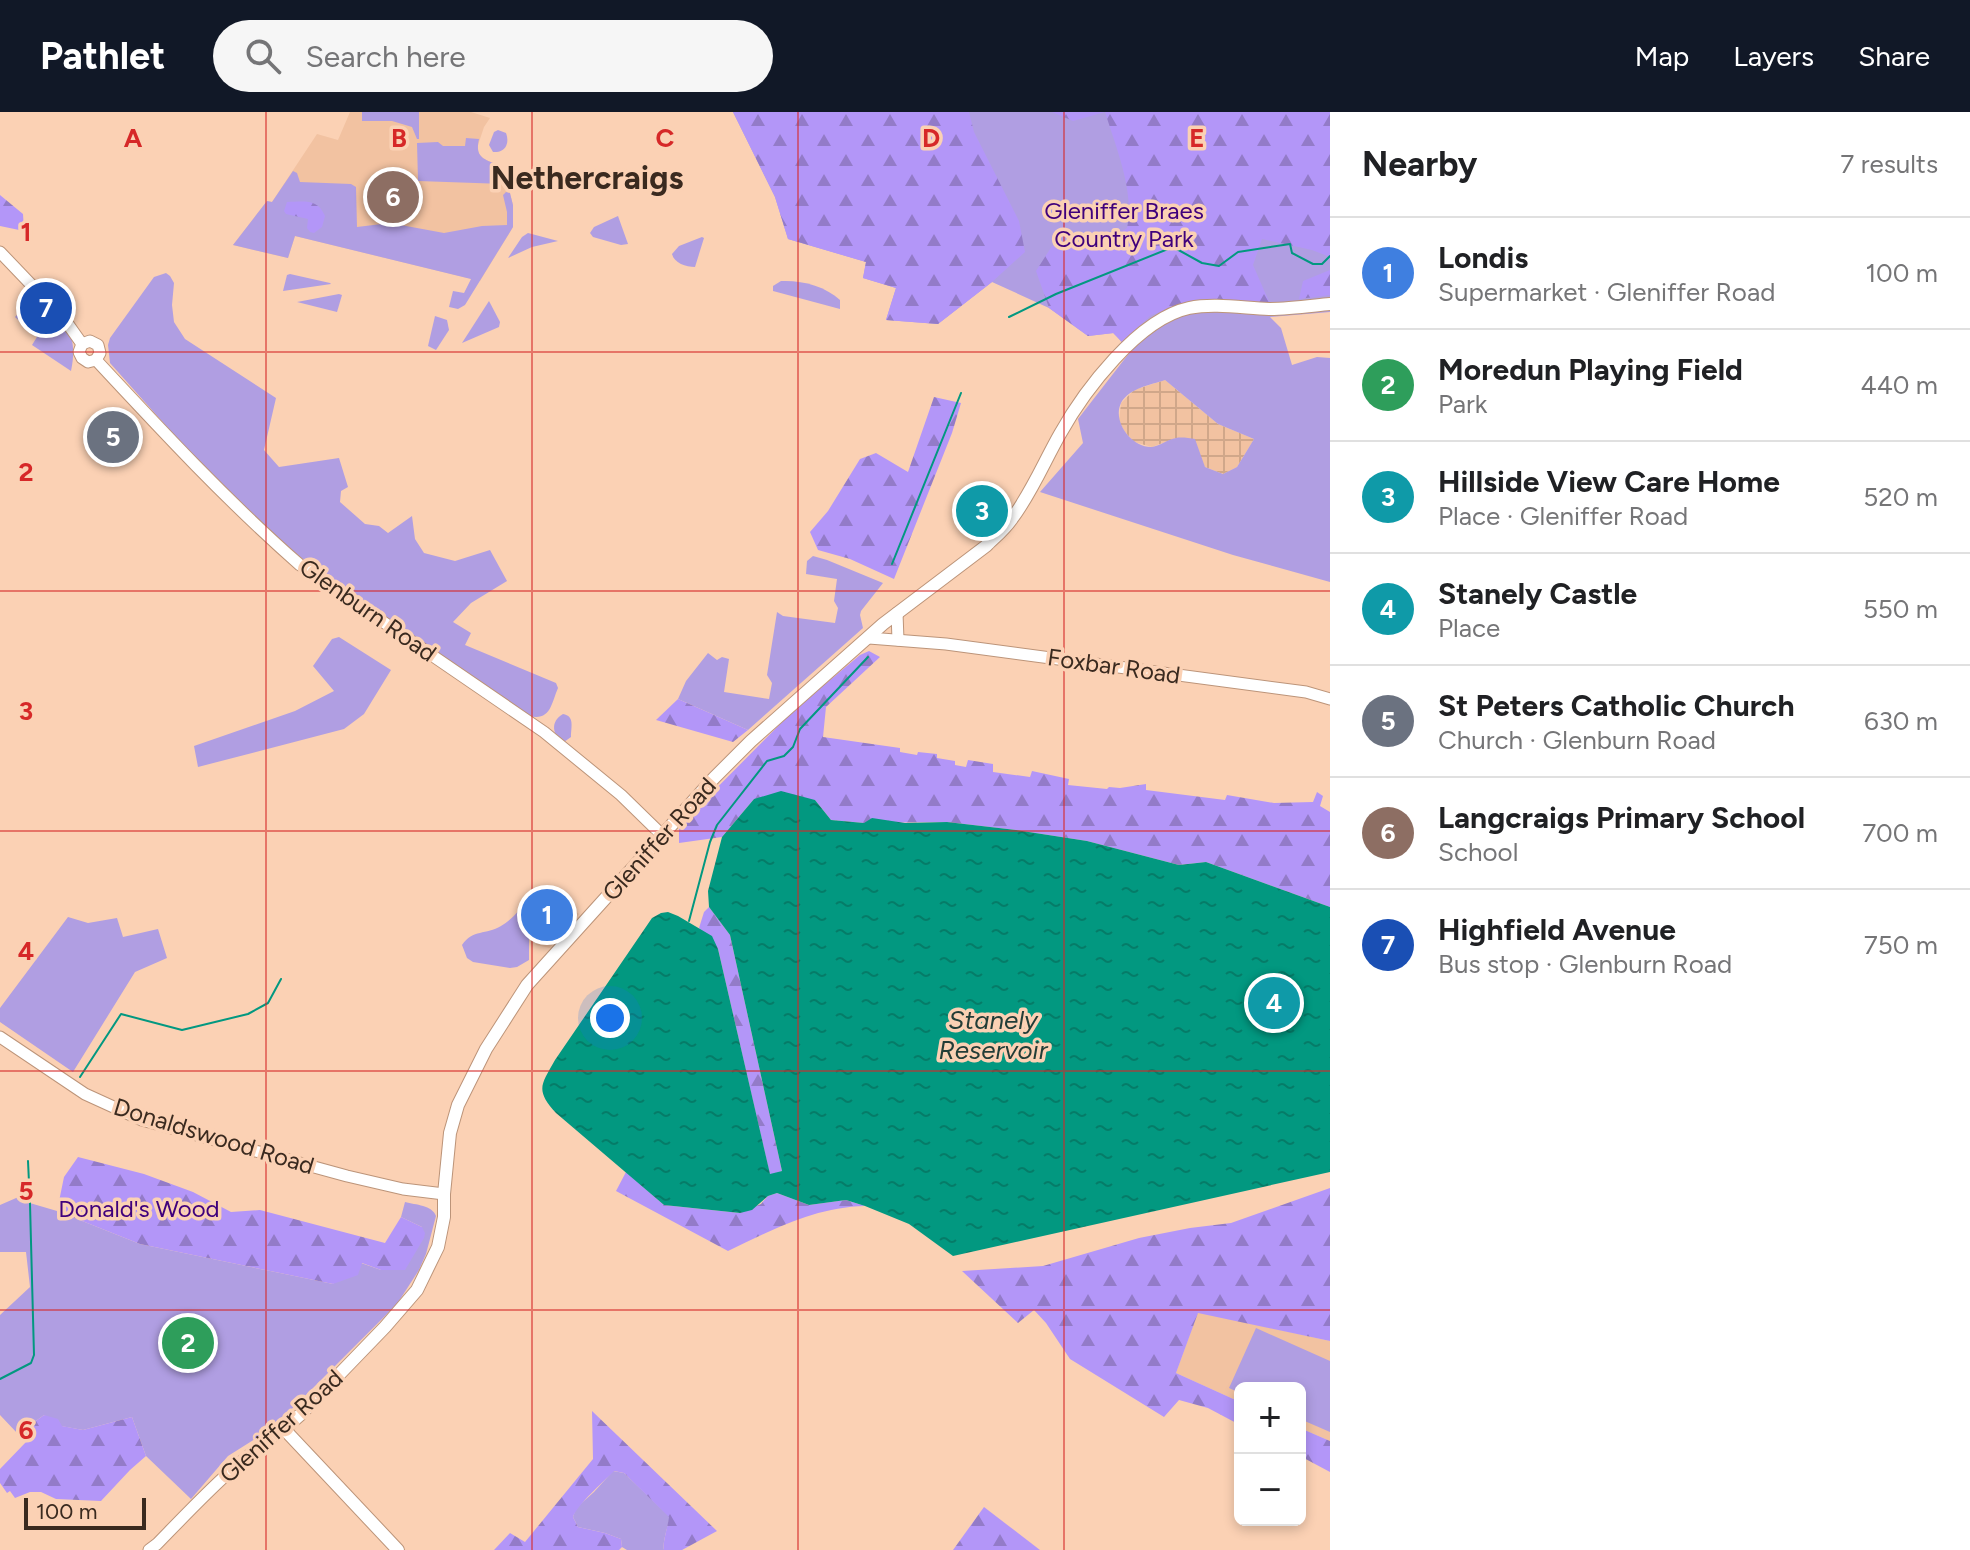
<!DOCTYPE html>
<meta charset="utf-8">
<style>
body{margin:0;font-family:Figtree,sans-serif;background:#f6f6f6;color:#202124}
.controls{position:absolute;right:24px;bottom:24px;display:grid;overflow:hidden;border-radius:12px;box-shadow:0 4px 12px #0003}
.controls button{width:72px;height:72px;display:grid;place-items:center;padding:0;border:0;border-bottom:2px solid #e0e0e0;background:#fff;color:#202124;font:40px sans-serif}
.scale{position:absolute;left:24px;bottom:20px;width:122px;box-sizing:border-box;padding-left:8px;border:4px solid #3a2a1f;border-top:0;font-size:22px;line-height:28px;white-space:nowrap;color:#3a2a1f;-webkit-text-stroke:6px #fbd1b4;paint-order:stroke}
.you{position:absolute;left:610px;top:906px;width:28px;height:28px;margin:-20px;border:6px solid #fff;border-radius:50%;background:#1a73e8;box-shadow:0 0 0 12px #1a73e833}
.badge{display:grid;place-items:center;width:52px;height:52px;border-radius:50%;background:#111827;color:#fff;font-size:26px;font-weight:700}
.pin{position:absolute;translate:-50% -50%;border:4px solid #fff;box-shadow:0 2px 8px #0006}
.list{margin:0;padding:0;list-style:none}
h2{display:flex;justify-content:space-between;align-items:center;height:104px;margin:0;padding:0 32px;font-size:34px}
h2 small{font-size:26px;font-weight:400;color:#757577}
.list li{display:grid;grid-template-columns:52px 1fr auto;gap:24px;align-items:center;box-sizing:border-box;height:112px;padding:0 32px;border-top:2px solid #e0e0e0}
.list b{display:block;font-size:30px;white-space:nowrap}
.list p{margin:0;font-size:26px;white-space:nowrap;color:#757577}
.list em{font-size:26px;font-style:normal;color:#757577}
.icon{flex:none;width:44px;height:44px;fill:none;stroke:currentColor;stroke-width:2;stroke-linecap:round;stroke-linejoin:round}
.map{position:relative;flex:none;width:1330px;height:1438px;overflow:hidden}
header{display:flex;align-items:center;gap:48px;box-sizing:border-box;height:112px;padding:0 40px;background:#111827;color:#fff}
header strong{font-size:38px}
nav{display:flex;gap:44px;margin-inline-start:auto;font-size:28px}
.search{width:560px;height:72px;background:#f6f6f6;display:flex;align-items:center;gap:20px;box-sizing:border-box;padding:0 28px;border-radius:44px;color:#757577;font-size:30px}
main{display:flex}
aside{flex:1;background:#fff}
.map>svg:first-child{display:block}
.built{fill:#f2c2a1}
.industrial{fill:url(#industrial-grid)}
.green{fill:#b09ee2;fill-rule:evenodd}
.forest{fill:url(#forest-firs)}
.water{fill:url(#water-ripples)}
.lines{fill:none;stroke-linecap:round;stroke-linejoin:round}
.stream{stroke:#029880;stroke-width:2}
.tertiary-casing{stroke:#bc9479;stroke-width:13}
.secondary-casing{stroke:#bc9479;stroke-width:14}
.tertiary{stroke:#fff;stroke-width:11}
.secondary{stroke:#fff;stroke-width:12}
.grid{fill:none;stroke:#d62828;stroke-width:2;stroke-opacity:0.55}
.labels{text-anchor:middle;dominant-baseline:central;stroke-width:7;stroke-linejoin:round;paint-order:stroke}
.park-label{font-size:24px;fill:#3f017c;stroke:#fbd1b4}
.street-label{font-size:24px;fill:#3a2a1f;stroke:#fbd1b4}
.water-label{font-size:26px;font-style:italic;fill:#233d37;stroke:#fbd1b4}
.district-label{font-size:32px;font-weight:bold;fill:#3a2a1f;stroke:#fbd1b4}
.grid-label{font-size:26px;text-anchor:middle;font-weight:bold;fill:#d62828;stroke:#fbd1b4;stroke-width:7;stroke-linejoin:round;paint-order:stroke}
</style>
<header>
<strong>Pathlet</strong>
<div class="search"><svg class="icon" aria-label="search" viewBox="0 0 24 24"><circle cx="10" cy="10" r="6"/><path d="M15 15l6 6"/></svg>Search here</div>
<nav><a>Map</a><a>Layers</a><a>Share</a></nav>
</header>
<main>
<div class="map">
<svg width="1330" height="1438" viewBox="0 0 1330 1438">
<defs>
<pattern id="industrial-grid" width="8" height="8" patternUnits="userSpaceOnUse" patternTransform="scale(2)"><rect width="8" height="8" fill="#f2c2a1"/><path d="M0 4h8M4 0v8" fill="none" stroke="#d0a78a"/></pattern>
<pattern id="forest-firs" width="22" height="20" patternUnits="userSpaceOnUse" patternTransform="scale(2)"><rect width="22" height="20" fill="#b396f8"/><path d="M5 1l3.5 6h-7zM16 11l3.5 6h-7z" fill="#937bc8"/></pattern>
<pattern id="water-ripples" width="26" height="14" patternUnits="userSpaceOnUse" patternTransform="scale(2)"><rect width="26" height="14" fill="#029880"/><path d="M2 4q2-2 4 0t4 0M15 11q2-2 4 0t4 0" fill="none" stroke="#057c68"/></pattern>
</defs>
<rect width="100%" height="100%" fill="#fbd1b4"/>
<g class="built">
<polygon points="350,0 471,0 490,6 484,15 477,36 479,42 484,47 498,53 504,59 513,93 513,115 480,169 295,124 288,146 233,133 267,89 272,90 317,22 338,28"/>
<polygon points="541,775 579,802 550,836 536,833 538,785"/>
<polygon points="1198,1200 1330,1229 1330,1329 1300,1316 1300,1276 1240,1276 1240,1290 1176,1261"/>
</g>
<polygon class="industrial" points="1165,268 1218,312 1254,327 1237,355 1223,362 1205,355 1176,326 1152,335 1134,330 1125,320 1119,309 1121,291 1134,278"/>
<g class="green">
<polygon points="362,0 419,0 419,27 417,27 412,15 392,9 362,9"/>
<path d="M733,0H1330V200L1270,205L1281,216L1292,253L1317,245L1330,246V470L1233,443L1040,380L1083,331L1078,307L1130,240L1114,221L1088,224L1049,196L992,170L938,212L886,208L896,176L863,166L866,150L788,127L775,85ZM1165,268L1218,312L1254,327L1237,355L1223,362L1205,355L1195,327C1189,326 1181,325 1176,326C1168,327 1160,334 1152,335C1132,336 1112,310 1121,291C1129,276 1151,273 1165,268Z"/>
<path d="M498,18L506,21C510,32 505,41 493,40L489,33L494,20Z"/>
<path d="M466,26L479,27C474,48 487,47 502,55L507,70L504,72L418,69L417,31L438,30L443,34H465Z"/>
<polygon points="293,59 297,61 300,70 351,72 356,75 357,115 390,111 444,121 482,114 507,113 507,100 503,83 506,80 510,81 513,93 513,115 465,193 458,197 449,195 453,179 464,181 471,167 295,124 288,146 233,133 267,89 272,90"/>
<polygon points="618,104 628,132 621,133 593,125 590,121 594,115"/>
<polygon points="528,121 558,129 532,135 508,146 522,125"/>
<path d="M702,125L704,126L695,155C686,155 674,151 672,142L679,134Z"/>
<path d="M166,161L170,164L174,171L172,193L174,210L185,227L276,286L264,338L279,355L339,346L348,375L341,379L340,390L365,412L379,414L388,421L412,404L415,427L424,441L455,449L490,438L507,469L471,491L453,510L471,521L465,533L556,571L558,576C551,592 551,609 529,604L311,454L281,429L200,352L110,251L108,233L110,226L154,165Z"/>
<polygon points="290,162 330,171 331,172 283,179 287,163"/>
<path d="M781,169C802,168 825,174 840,188V197L773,179V174Z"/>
<polygon points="342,183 337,200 297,190 339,182"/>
<path d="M32,188C43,199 47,198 58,206C75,217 75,242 71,259L32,233L37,225L15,205Z"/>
<polygon points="489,189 500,210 499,215 462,231"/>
<polygon points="435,204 447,208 449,218 436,238 428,234"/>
<polygon points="813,444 827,448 883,471 861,499 860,503 863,516 748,618 678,587 686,569 708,541 717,548 722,545 729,547 724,580 769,587 772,571 767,563 777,500 783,504 835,511 838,496 834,489 837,467 806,462 807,449"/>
<polygon points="339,525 391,558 364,602 344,617 198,655 194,634 295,599 334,579 313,554 332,527"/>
<path d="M563,602C575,604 571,615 571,625L564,630C552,624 550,609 563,602Z"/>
<path d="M529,787V848L517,855L510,856L473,850L467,846L462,833C473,817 486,823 501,814C512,808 520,797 529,787Z"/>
<polygon points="68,805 88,811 117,806 123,825 158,817 167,846 135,860 73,960 0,910 0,896"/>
<path d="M23,1083V1089L57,1099L140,1132L333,1172L361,1151L381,1158L422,1115L401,1105L405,1090C416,1093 432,1093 436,1104L426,1142L419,1158L397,1192L294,1295L255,1327L228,1344L191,1387L146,1344L132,1305L83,1318L61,1314L44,1303L18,1322L0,1303V1203L30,1175L26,1140H0V1093Z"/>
<polygon points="1256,1216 1330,1249 1330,1320 1300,1307 1300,1276 1240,1276 1240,1281 1229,1276"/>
<path d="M613,1359L624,1361L670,1405C668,1414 662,1431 664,1438H627L622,1435L621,1427L605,1421L578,1415L573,1405L576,1396L594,1380Z"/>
</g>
<g class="forest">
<polygon points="733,0 969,0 974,20 1019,109 1025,140 992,170 938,212 886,208 896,176 863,166 866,150 788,127 775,85"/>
<path d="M1052,0H1330V145L1312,138L1262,127L1253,153L1270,192H1187L1151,203L1122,230L1113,221L1088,224L1049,196L1036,159L1052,134L1117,123L1127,116C1135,81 1116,35 1105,0L1073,9Z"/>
<polygon points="0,83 23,102 24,119 0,114"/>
<path d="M287,90C304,90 317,86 325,104L322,115L314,121L310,120L307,116L308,107L286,102L284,99Z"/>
<polygon points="1330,158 1330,183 1299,187 1303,169"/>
<polygon points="934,285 961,291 952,321 894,467 850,447 818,438 810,420 828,399 860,347 876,341 908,360"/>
<polygon points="869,539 880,545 826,595 823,625 900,636 900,640 917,643 918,640 937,642 937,646 955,649 955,653 966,655 968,648 993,652 993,660 1030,665 1032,659 1069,667 1068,673 1107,677 1109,675 1120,676 1146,672 1146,678 1225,688 1227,683 1274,691 1313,690 1317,680 1323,684 1320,694 1330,700 1330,795 1206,750 1179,753 1087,729 1016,718 947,710 864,711 831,708 815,688 754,687 722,725 679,731 679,714 793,599 860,543"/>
<polygon points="678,587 748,618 733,630 656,608"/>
<polygon points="709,795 730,823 782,1059 770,1063 718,837 699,816 704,800"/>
<polygon points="78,1045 144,1062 193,1080 231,1100 260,1098 385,1131 401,1105 422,1115 425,1121 424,1126 405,1158 381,1158 362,1151 358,1163 333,1172 140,1132 57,1099 64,1065"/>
<path d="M626,1060L664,1093L740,1101L761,1092L768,1084L777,1081L809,1093L846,1088L865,1094C815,1095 772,1118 728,1139L616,1079Z"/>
<polygon points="1330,1076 1330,1229 1198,1201 1176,1261 1240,1290 1240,1313 1208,1296 1179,1288 1164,1305 1070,1247 1046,1211 1034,1198 1018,1211 962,1159 1043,1154 1139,1126 1190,1116 1231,1111"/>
<path d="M592,1299L717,1419L682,1438H664C662,1432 668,1414 669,1405L624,1361L614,1359C603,1370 577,1393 573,1405L578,1415L605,1421L621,1427L622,1435L619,1438H494L510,1421L525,1430L593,1347Z"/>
<polygon points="44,1303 58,1307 62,1314 83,1318 132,1305 146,1344 130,1358 101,1389 56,1387 41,1380 30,1380 15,1386 10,1379 7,1381 0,1371 0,1357 26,1330 18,1322"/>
<polygon points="1300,1316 1330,1329 1330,1360 1300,1344"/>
<polygon points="984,1395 1040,1438 953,1438"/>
</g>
<path class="water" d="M781,679L815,688L831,708L864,711L872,706L905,711L947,710L1016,718L1087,729L1179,753L1206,750L1330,795V1060L953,1144L909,1112L865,1094L846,1088L809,1093L777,1081L768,1084L752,1098L740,1101L664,1093L556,1001C535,978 541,973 555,948L652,806L661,801L668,800L678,804L712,824L718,837L770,1062L782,1059L730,823L709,795L708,779L722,725L754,687Z"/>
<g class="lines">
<g class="stream">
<polyline points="1009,205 1056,182 1173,135 1202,151 1219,154 1238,140 1290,132 1292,141 1313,152 1322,152 1330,144"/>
<polyline points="892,452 961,281"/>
<polyline points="689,809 710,730 717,713 767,649 784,644 793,635 800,617 868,545"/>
<polyline points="80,965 121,902 182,918 248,902 268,891 281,867"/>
<polyline points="0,1267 31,1251 34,1243 30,1092 28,1049"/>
</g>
<g class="tertiary-casing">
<g id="tertiary">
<polyline points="0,140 65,208 82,232"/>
<polyline points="82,232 90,229 98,233 100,241 96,248"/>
<polyline points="82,232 79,240 82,246 88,250 96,248"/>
<path d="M96,248C162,319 227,389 300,453L544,620L621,683L662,723"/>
<polyline points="897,501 898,528"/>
<polyline points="869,526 946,532 1306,580 1330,587"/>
<polyline points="0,925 85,982 142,1008 347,1064 403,1077 444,1082"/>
<path d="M149,1438L157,1432C197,1391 236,1349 284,1317"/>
</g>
</g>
<g class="secondary-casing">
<path id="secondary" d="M398,1438L284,1317L300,1303L385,1215L417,1178L438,1135L444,1105V1082L450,1021L458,993L486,937L527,873L714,666L751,629L883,512L986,434C994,426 1004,418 1011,408C1031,382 1044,350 1060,322C1084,279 1138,207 1189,196C1214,191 1243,196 1269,197C1289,197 1310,194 1330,192"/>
</g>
<use href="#tertiary" class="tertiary"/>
<use href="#secondary" class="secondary"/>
</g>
<path class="grid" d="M266,0V1438M532,0V1438M798,0V1438M1064,0V1438M0,240H1330M0,479H1330M0,719H1330M0,959H1330M0,1198H1330"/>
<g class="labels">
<g class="park-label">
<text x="1124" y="98">Gleniffer Braes<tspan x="1124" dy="28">Country Park</tspan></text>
<text x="139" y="1096">Donald's Wood</text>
</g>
<g class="street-label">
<text transform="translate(368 498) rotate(35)">Glenburn Road</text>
<text transform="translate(1114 554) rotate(8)">Foxbar Road</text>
<text transform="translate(659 727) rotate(-48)">Gleniffer Road</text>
<text transform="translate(214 1024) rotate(17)">Donaldswood Road</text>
<text transform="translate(281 1314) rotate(-42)">Gleniffer Road</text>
</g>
<g class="water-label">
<text x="993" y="908">Stanely<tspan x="993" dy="30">Reservoir</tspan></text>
</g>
<g class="district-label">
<text x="587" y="66">Nethercraigs</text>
</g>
</g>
<g class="grid-label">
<text x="133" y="35">A</text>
<text x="399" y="35">B</text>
<text x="665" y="35">C</text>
<text x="931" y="35">D</text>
<text x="1197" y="35">E</text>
<text x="26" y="129">1</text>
<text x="26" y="369">2</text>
<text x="26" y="608">3</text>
<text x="26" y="848">4</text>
<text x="26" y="1088">5</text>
<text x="26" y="1327">6</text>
</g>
</svg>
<div class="controls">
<button>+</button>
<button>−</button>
</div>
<div class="scale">100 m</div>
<div class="you"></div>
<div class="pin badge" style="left:547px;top:803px;background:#3f7fe0">1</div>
<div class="pin badge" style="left:188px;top:1231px;background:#2e9e5b">2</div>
<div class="pin badge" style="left:982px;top:399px;background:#0f9aa8">3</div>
<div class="pin badge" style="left:1274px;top:891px;background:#0f9aa8">4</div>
<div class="pin badge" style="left:113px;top:325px;background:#6b7280">5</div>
<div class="pin badge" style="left:393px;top:85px;background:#8d6e63">6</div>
<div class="pin badge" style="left:46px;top:196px;background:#1a4fb4">7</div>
</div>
<aside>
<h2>Nearby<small>7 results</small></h2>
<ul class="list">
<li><span class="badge" style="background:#3f7fe0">1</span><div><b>Londis</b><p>Supermarket · Gleniffer Road</p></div><em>100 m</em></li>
<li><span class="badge" style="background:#2e9e5b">2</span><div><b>Moredun Playing Field</b><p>Park</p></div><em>440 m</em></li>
<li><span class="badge" style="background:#0f9aa8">3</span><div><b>Hillside View Care Home</b><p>Place · Gleniffer Road</p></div><em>520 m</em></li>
<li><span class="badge" style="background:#0f9aa8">4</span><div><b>Stanely Castle</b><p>Place</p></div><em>550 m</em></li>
<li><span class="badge" style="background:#6b7280">5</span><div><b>St Peters Catholic Church</b><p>Church · Glenburn Road</p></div><em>630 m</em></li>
<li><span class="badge" style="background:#8d6e63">6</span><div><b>Langcraigs Primary School</b><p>School</p></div><em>700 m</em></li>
<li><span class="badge" style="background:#1a4fb4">7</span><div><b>Highfield Avenue</b><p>Bus stop · Glenburn Road</p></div><em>750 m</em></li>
</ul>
</aside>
</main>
